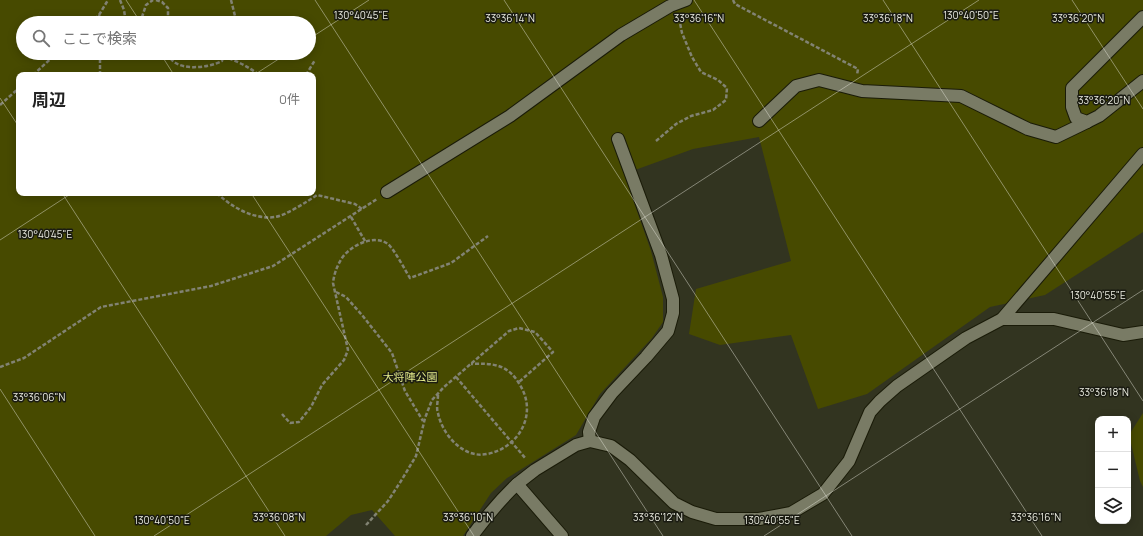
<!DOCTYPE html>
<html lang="ja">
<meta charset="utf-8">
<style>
body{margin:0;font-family:Manrope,"Noto Sans JP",sans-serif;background:#f2f2f2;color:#222}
.controls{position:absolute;right:12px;bottom:12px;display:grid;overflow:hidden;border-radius:8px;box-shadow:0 2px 10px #0003}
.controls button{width:36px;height:36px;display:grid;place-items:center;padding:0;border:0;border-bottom:1px solid #e0e0e0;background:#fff;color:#222;font:20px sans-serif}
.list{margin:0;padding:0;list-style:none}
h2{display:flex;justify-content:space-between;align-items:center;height:52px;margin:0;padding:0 16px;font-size:17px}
h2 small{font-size:13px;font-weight:400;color:#767676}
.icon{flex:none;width:22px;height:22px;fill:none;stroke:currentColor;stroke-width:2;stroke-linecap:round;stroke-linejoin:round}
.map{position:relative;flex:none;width:1143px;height:536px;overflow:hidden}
.search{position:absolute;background:#fff;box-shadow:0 2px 10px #0003;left:16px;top:16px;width:300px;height:44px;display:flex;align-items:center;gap:10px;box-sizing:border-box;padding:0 14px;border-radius:22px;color:#767676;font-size:15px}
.panel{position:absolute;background:#fff;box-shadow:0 2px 10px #0003;left:16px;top:72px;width:300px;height:124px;border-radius:8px}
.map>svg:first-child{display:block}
.green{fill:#474a00;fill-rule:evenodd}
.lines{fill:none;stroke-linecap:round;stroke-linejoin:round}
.minor-casing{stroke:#1a1b08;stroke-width:14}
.path{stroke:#828373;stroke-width:2.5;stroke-dasharray:4 2;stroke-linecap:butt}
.minor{stroke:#797b65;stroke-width:12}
.ticks{fill:none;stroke:#eaebdf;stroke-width:1;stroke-opacity:0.45}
.labels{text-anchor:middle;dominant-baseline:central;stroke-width:3;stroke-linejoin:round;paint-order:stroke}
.park-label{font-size:11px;fill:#e1e888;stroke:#1a1b12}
.ticks-label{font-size:10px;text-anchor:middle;fill:#eaebdf;stroke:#1a1b12;stroke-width:3;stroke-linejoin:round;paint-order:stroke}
</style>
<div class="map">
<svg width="1143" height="536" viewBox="0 0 1143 536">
<rect width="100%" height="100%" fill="#323420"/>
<g class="green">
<path d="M0,0H1143V232L1045,295L990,307L867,394L818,409L791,335L720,345L689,334L696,289L791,261L759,137L693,149L624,174L651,251L663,297V322L652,338L600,394L576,435L507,478L491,493L463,536H395L372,510L351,515L326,536H0ZM23,23H309V53H23ZM19,75H313V193H19Z"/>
<polygon points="1143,413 1143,487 1140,481 1129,435"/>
</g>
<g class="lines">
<g class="minor-casing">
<g id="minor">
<polyline points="1143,17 1072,88 1072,107 1076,118 1087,122 1099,116 1143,81"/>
<polyline points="759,121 796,86 819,80 862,91 961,96 1028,129 1056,137 1087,122"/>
<polyline points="387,192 510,116 621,35 670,6 686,0"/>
<polyline points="1002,319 1054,319 1123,335 1143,332"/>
<polyline points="590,441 589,432 594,417 612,393 646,357 668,331 673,313 673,299 661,255 618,139"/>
<polyline points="517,484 535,470 576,445 590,441 611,446 630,460 674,503 692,512 716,519 759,519 791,513 823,494 849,461 870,412 880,401 897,386 966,338 1002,319 1143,154"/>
<path d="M472,536C486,517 500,500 517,484L562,536"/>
</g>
</g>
<g class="path">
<polyline points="120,0 124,10 126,23"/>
<polyline points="156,0 162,2 168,8 168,23"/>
<polyline points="231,0 236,20 236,23"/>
<polyline points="733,0 735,4 858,69 857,75"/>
<polyline points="99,15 100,23"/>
<polyline points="90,23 99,15 108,0"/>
<polyline points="140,23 146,5 153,0"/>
<polyline points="100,53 100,75"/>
<path d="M168,53C173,73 209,68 222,61L223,57L220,53"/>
<path d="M223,57C236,60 249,67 259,75"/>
<polyline points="33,75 57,53"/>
<polyline points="306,75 315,60"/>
<polyline points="0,105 19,88"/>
<polyline points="656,141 676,124 691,116 713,110 726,100 727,88 718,80 701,72 692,57 682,33 679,18"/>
<path d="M217,193C231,207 254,220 275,217C285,216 308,201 317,195L355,204L362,209"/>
<polyline points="351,217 365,241"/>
<polyline points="336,292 346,297 362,315 392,353 405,391 423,421"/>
<polyline points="0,367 24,358 101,307 211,286 273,266 377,199"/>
<polyline points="456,377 526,459"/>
<path d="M438,395C438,401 436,408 438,413C442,434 463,459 487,454C519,448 538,414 520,385C508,364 493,363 471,364"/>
<path d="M282,414L290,423L299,422L311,407L322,385L344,360L348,350L333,283C334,274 337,266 342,258C351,245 374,234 388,244C394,249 405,270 410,278L451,263L488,236"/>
<polyline points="366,525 388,501 401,481 416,456 425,418 432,400 444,387 509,331 519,328 535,332 553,352 519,382"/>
</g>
<use href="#minor" class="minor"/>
</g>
<path class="ticks" d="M126,0L141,23M315,0L663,536M504,0L852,536M694,0L1042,536M883,0L1143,401M1072,0L1143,109M309,39L369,0M160,53L174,75M254,75L288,53M0,98L19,127M62,193L285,536M251,193L474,536M0,240L72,193M0,389L95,536M154,536L979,0M764,536L1143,290"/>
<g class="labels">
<g class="park-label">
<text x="410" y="376">大将陣公園</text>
</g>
</g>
<g class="ticks-label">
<text x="361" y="19">130°40'45"E</text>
<text x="971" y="19">130°40'50"E</text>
<text x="888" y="22">33°36'18"N</text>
<text x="510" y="22">33°36'14"N</text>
<text x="699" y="22">33°36'16"N</text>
<text x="1078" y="22">33°36'20"N</text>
<text x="1104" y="104">33°36'20"N</text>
<text x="45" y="238">130°40'45"E</text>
<text x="1098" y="299">130°40'55"E</text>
<text x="1104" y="396">33°36'18"N</text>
<text x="39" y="401">33°36'06"N</text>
<text x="279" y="521">33°36'08"N</text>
<text x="468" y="521">33°36'10"N</text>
<text x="658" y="521">33°36'12"N</text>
<text x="1036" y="521">33°36'16"N</text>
<text x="162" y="524">130°40'50"E</text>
<text x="772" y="524">130°40'55"E</text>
</g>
</svg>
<div class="controls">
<button>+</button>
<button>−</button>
<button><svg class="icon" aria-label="layers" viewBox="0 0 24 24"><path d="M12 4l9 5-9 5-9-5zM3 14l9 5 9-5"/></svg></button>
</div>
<div class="search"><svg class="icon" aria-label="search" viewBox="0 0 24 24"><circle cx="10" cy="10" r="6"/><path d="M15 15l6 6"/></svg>ここで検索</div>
<section class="panel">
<h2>周辺<small>0件</small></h2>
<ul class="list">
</ul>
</section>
</div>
